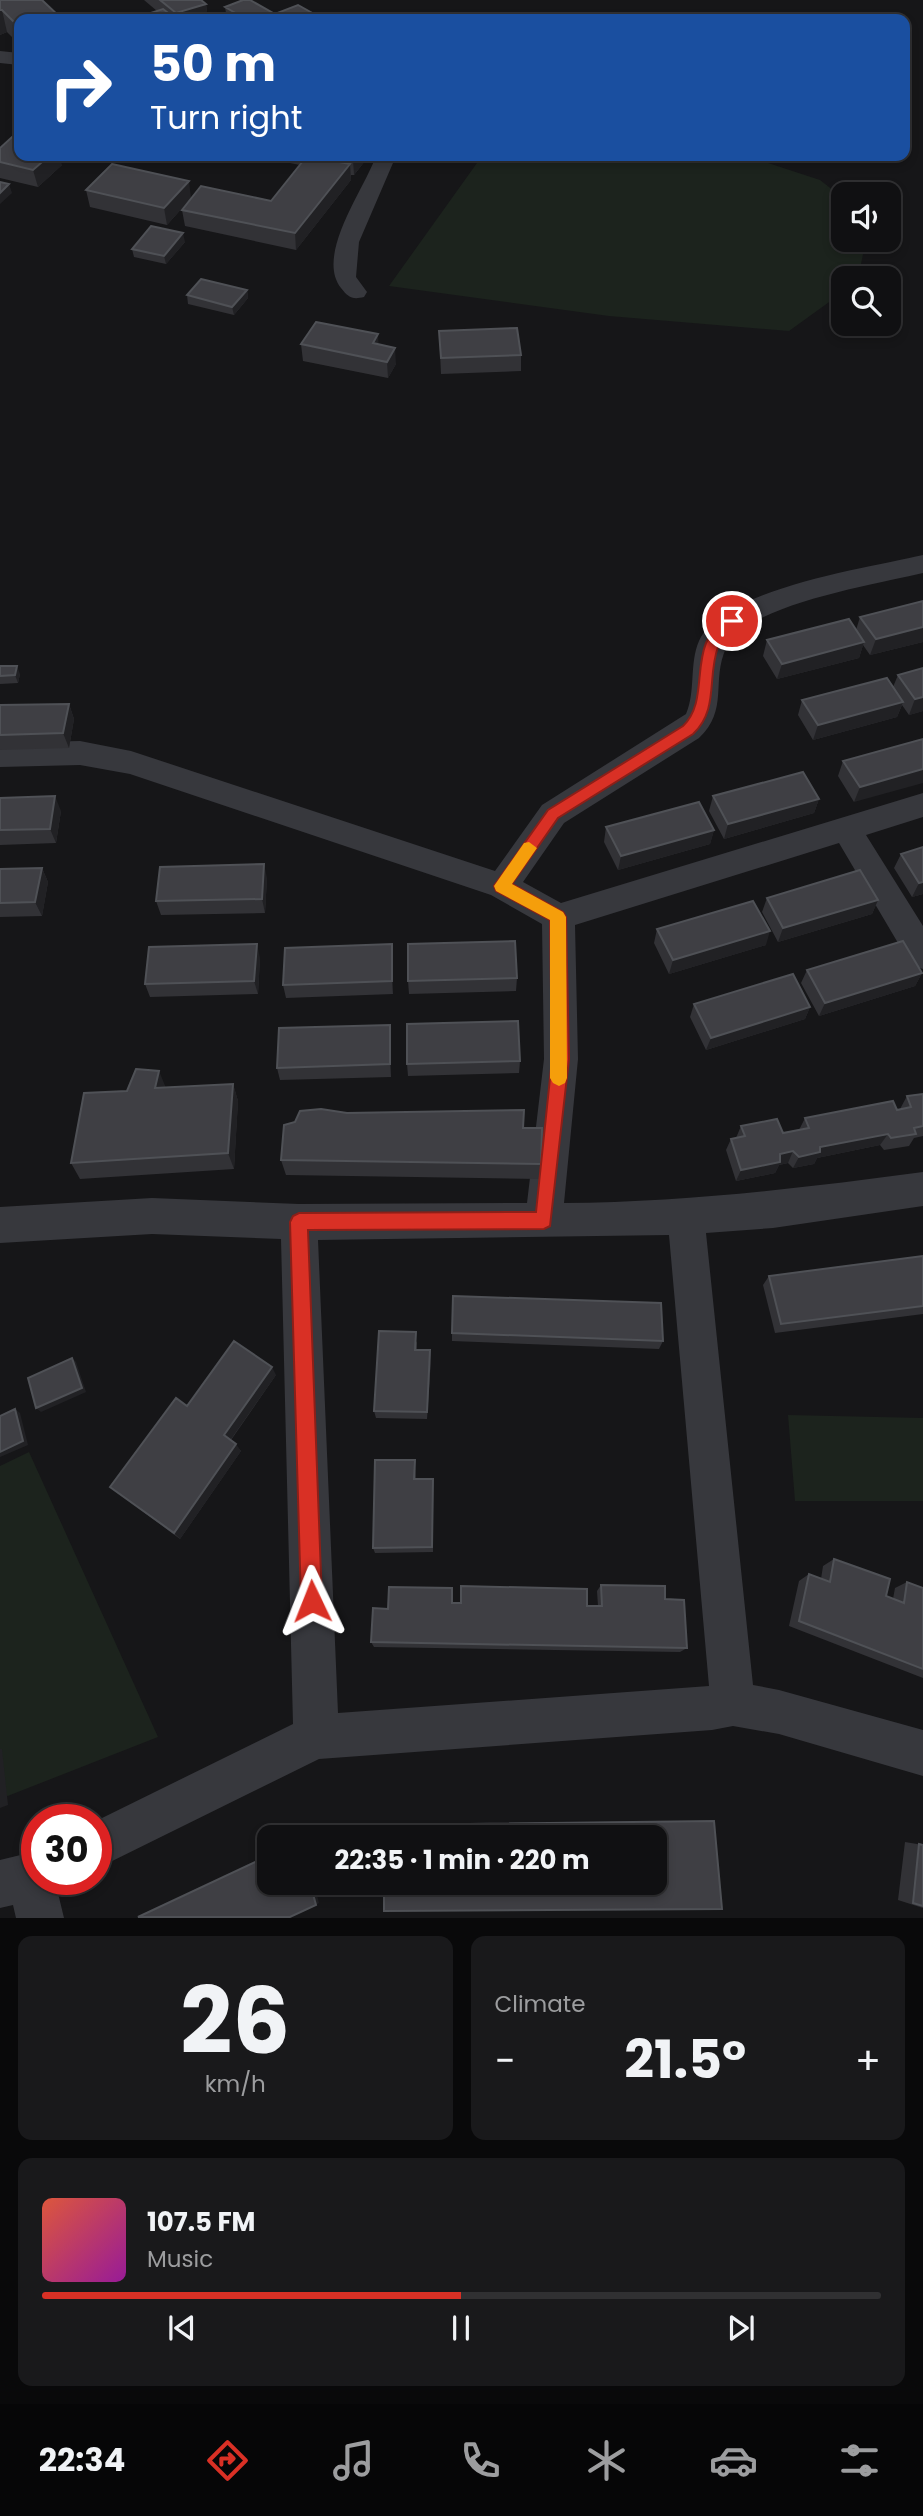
<!DOCTYPE html>
<html lang="en">
<head>
<meta charset="utf-8">
<style>
  body { margin:0; font-family:Poppins,sans-serif; background:#19191b; color:#f1f3f6; height:100vh; display:flex; flex-direction:column; font-size:26px; white-space:nowrap }
  * { box-sizing:border-box; margin:0 }
  p { font-size:23px; color:#9c9d9f }
  .icon { flex:none; width:38px; height:38px; fill:none; stroke:currentColor; stroke-width:2; stroke-linecap:round; stroke-linejoin:round }
  .map { position:relative; height:1918px; overflow:hidden }
  .panel { display:flex; flex-direction:column; gap:18px; padding:18px; background:#09090a; flex:1 }
  .panel>* { flex:none }
  .hud { position:absolute; left:14px; top:14px; width:896px; height:147px; border-radius:14px; box-shadow:0 4px 10px #0003,0 0 0 2px #303032; background:#1a4fa0; color:#fff; overflow:hidden }
  .controls { position:absolute; left:831px; top:182px; display:grid; gap:14px }
  .controls a { display:grid; place-items:center; width:70px; height:70px; border-radius:14px; background:#101012; box-shadow:0 4px 10px #0003,0 0 0 2px #303032; font-size:35px }
  .speed { position:absolute; left:21px; top:1804px; display:flex; gap:14px; font-size:35px; font-weight:700; text-align:center }
  .speed>* { display:grid; place-content:center; width:91px; height:91px; border-radius:50%; background:#101012; box-shadow:0 4px 10px #0003,0 0 0 2px #303032; line-height:1 }
  .speed .limit { border:10px solid #d22; background:#fff; color:#111 }
  .pin { position:absolute; display:grid; place-items:center; width:60px; height:60px; color:#fff; margin:-30px; border:4px solid #fff; border-radius:50%; box-shadow:0 2px 7px #0007 }
  .me { position:absolute; width:77px; margin:-38px; rotate:358deg; stroke-linejoin:round; filter:drop-shadow(0 0 5px #0008) }
  .turn { display:flex; align-items:center; gap:24px; height:147px; padding:0 21px; font-size:32px }
  .turn .icon { width:91px; height:91px; stroke-width:2.5 }
  .turn b { display:block; font-size:49px; line-height:60px }
  .big { font-size:52px; font-weight:700; line-height:1.1 }
  .panel .tile { flex:1; display:flex; flex-direction:column; justify-content:center; gap:10px; min-width:0; padding:0 24px; border-radius:14px; background:#19191b }
  .panel .dial { align-items:center; gap:0 }
  .dial b { font-size:91px; line-height:1 }
  .song { display:flex; align-items:center; gap:21px }
  .cover { width:84px; height:84px; border-radius:10px; background:linear-gradient(135deg,hsl(10 70% 55%),hsl(300 70% 35%)) }
  .played { height:7px; border-radius:4px; background:linear-gradient(90deg,#d93025 50%,#303032 50%) }
  .keys { display:flex; justify-content:space-around; direction:ltr }
  .heat { display:flex; justify-content:space-between; align-items:center; font-size:38px; direction:ltr }
  .panel .tiles { flex:1; display:grid; gap:18px; grid-template-columns:1fr 1fr }
  .tile:last-child { grid-column:span 2 }
  .trip { position:absolute; left:257px; top:1825px; width:410px; height:70px; border-radius:14px; background:#101012; box-shadow:0 4px 10px #0003,0 0 0 2px #303032; font-weight:700; line-height:70px; text-align:center }
  .menu { display:flex; height:112px; justify-content:space-around; align-items:center; background:#060607; color:#9c9d9f }
  .menu .icon { width:49px; height:49px }
  .menu .selected { color:#d93025 }
  .menu b { font-size:32px; color:#f1f3f6 }
  .map>svg:first-child { display:block }
  .green { fill:#1c231d }
  .lines { fill:none; stroke-linecap:round; stroke-linejoin:round }
  .street { fill:#37383d; fill-rule:evenodd }
  .wall { fill:#323236 }
  .shaded-wall { fill:#212124 }
  .building { fill:#3f3f44; stroke:#4f5156; stroke-width:2 }
  .route { fill:#d93025; stroke:#8d1f18; stroke-width:2 }
  .slow { fill:#f59e0b }
</style>
</head>
<body>
<div class="map">
<svg width="923" height="1918" viewBox="0 0 923 1918">
  <rect width="100%" height="100%" fill="#161618"/>
  <!-- green -->
  <path class="green" d="M482,156H747L820,180L843,198L844,240H866L858,278H844L843,292L789,331L609,316L389,286Z
    M788,1415L923,1418V1501H795Z
    M29,1452L158,1737L0,1799V1466Z"/>
  <g class="lines">
    <!-- street -->
    <path class="street" d="M0,51L19,53V65L0,63Z
      M376,156H396L359,242L356,277L367,292L364,297C352,300 348,297 341,288C315,255 364,190 376,156Z
      M923,555V573C878,584 744,605 726,648C711,681 729,710 699,738L564,823L523,882L561,903L923,793V817L866,835L923,926V969L911,965L839,843L575,925L578,1059L564,1203C686,1202 803,1188 923,1172V1206L773,1228L706,1233L753,1685L779,1690L923,1730V1776L779,1734L733,1726L712,1730L319,1759L96,1869V1821L293,1724L281,1239L152,1234L0,1243V1207L152,1198L299,1204L527,1203L544,1059L542,924L491,895L130,774L80,765L0,767V743L80,741L131,751L495,871L542,805L686,714C696,691 689,664 699,641C724,588 868,568 923,555ZM669,1235L709,1686L338,1713L318,1240Z
      M37,1851V1880H59L56,1885L64,1918H16L13,1905L0,1908V1860Z"/>
  </g>
  <!-- wall -->
  <path class="wall" d="M0,0L19,19V44L7,32L0,35Z
    M144,0H201L206,4L208,19H132L157,11Z
    M225,7L275,14L323,19H227Z
    M0,148L62,165L38,187L0,178Z
    M138,156H163L159,161Z
    M255,156H369L354,175H351V180L296,250L185,226L182,210L271,201L300,165Z
    M86,190L191,198L167,225L90,207Z
    M185,242L166,264L134,257L132,249Z
    M247,290L248,298L234,315L188,304L187,295Z
    M439,331L521,355V371L441,374Z
    M378,334V344L396,364L388,378L303,361L301,344Z
    M923,601V642L870,655L863,645L859,658L777,679L763,656L767,640L856,630L860,617Z
    M0,666L20,674L18,683L0,684Z
    M898,675L923,711L909,715L902,705L897,717L813,740L798,715L802,700L893,687Z
    M69,704L74,719L69,748L0,750V705Z
    M923,739L854,802L838,776L843,761Z
    M713,796L819,799L814,813L724,839L709,811Z
    M0,798L61,811L56,843L0,845Z
    M606,827L714,830L710,844L618,870L604,842Z
    M923,847V894L912,897L894,868L901,854Z
    M42,868L48,882L42,916L0,917V869Z
    M267,878L265,913L161,915L156,901Z
    M767,898L878,900L872,914L778,942L762,912Z
    M657,929L766,945L669,974L654,943Z
    M392,944L393,994L286,998L283,985Z
    M260,958L258,994L150,997L145,984Z
    M807,970L922,973L915,986L819,1016L801,983Z
    M517,978L516,991L409,994L408,981Z
    M694,1004L810,1007L805,1019L706,1050L690,1017Z
    M390,1025L391,1037V1077L280,1080L277,1068Z
    M520,1061L519,1073L408,1076L407,1064Z
    M233,1084L238,1101L234,1169L80,1179L71,1163L127,1091L166,1087Z
    M923,1094V1136L914,1138L909,1146L884,1150L880,1145L817,1158L814,1164L793,1168L788,1163L779,1165L775,1173L736,1181L726,1150L731,1139L736,1138L741,1126L783,1133L799,1130L805,1118L900,1109L907,1096Z
    M347,1113L523,1128L541,1164L539,1179L286,1175L281,1160Z
    M923,1256V1314L775,1333L763,1285L769,1276Z
    M452,1333L663,1341L659,1349L452,1341Z
    M417,1341V1350H430L431,1359L427,1419L376,1418L374,1411Z
    M276,1375L231,1440L241,1451L180,1539L110,1487L187,1406Z
    M415,1460L416,1479L433,1486V1552L375,1553L373,1548Z
    M834,1559L886,1596L893,1599L895,1588L907,1582L923,1588V1678L789,1626L799,1581L809,1574L821,1579L823,1566Z
    M601,1585L665,1599L687,1648L680,1652L374,1647L371,1642L388,1609L452,1603L598,1606L597,1591Z
    M706,1821H714L386,1825L388,1824Z
    M905,1842L923,1845V1908L898,1900Z"/>
  <!-- shaded-wall -->
  <path class="shaded-wall" d="M206,4L208,19H177L176,13Z
    M0,10H2L7,32L0,35Z
    M49,156H59L62,165L38,187L33,170Z
    M356,156H369L354,175L353,159Z
    M350,164L351,180L296,250L295,233Z
    M189,181L191,198L167,225L164,208Z
    M9,184L12,193L0,204V193Z
    M183,233L185,242L166,264L164,256Z
    M247,290L248,298L234,315L232,307Z
    M378,334L379,351L374,360L373,343Z
    M395,348L396,364L388,378L387,362Z
    M923,627V642L870,655L876,639Z
    M864,642L859,658L777,679L782,664Z
    M17,666L20,674L18,683L15,675Z
    M923,697V711L909,715L915,699Z
    M903,702L897,717L813,740L818,725Z
    M69,704L74,719L69,748L63,733Z
    M923,769V783L854,802L860,787Z
    M55,796L61,811L56,843L50,829Z
    M819,799L814,813L724,839L728,824Z
    M714,830L710,844L618,870L621,856Z
    M264,864L267,878L265,913L262,899Z
    M42,868L48,882L42,916L35,902Z
    M923,882V894L912,897L919,883Z
    M878,900L872,914L778,942L783,928Z
    M770,931L766,945L669,974L673,960Z
    M257,944L260,958L258,994L254,981Z
    M392,944L393,958V994L392,981Z
    M922,973L915,986L819,1016L825,1003Z
    M810,1007L805,1019L706,1050L711,1038Z
    M390,1025L391,1037V1077L390,1064Z
    M159,1071L166,1088H155Z
    M233,1084L238,1101L234,1169L228,1153Z
    M888,1134L880,1145L817,1158L814,1164L793,1168L799,1157L820,1147Z
    M793,1151L788,1163L779,1165L775,1173L736,1181L741,1170L780,1154Z
    M430,1350L431,1359L427,1419V1412Z
    M72,1358L76,1362L86,1392L41,1412L36,1408Z
    M272,1367L276,1375L229,1442L224,1435Z
    M15,1409L20,1413L28,1445L0,1457V1452Z
    M236,1444L241,1451L180,1539L174,1533Z
    M0,1749H2L8,1805L0,1808Z
    M310,1883H314L319,1903L316,1905Z"/>
  <!-- building -->
  <path class="building" d="M0,0H42L62,19H19V27L2,10H0Z
    M160,0H201L206,4L176,13Z
    M243,0H250L275,14L298,5L323,19H246L225,7Z
    M163,9L176,19H132Z
    M12,137L19,139V156H49L33,170L0,162V148Z
    M307,156L350,164L295,233L182,210L201,186L271,201Z
    M338,156H356L353,159Z
    M112,164L189,181L164,208L86,190Z
    M0,182L9,184L0,193Z
    M151,226L183,233L164,256L132,249Z
    M201,279L247,290L232,307L187,295Z
    M316,322L378,334L373,343L395,348L387,362L301,344Z
    M517,328L521,355L441,358L439,331Z
    M923,601V627L876,639L860,617Z
    M849,619L864,642L782,664L767,640Z
    M0,666H17L15,675L0,676Z
    M923,668V697L915,699L898,675Z
    M887,678L903,702L818,725L802,700Z
    M69,704L63,733L0,735V705Z
    M923,739V769L860,787L843,761Z
    M803,772L819,799L728,824L713,796Z
    M55,796L50,829L0,830V798Z
    M699,802L714,830L621,856L606,827Z
    M923,847V882L919,883L901,854Z
    M264,864L262,899L156,901L160,867Z
    M42,868L35,902L0,903V869Z
    M860,870L878,900L783,928L767,898Z
    M753,901L770,931L673,960L657,929Z
    M515,941L517,978L408,981V944Z
    M903,941L922,973L825,1003L807,970Z
    M257,944L254,981L145,984L149,947Z
    M392,944V981L283,985L285,948Z
    M793,974L810,1007L711,1038L694,1004Z
    M518,1021L520,1061L407,1064V1024Z
    M390,1025V1064L277,1068L279,1028Z
    M136,1069L159,1071L155,1088L233,1084L228,1153L71,1163L84,1093L127,1091Z
    M923,1094V1126L914,1128L916,1134L891,1138L888,1134L820,1147V1152L799,1157L793,1151L780,1154V1162L741,1170L731,1139L745,1136L741,1126L777,1119L783,1133L809,1128L805,1118L893,1101L897,1110L911,1107L907,1096Z
    M321,1109L347,1113L524,1110L523,1128H542L541,1164L281,1160L284,1125L295,1122L300,1111Z
    M923,1256V1306L781,1324L769,1276Z
    M453,1296L661,1303L663,1341L452,1333Z
    M379,1331L416,1332L415,1350H430L427,1412L374,1411Z
    M234,1341L272,1367L224,1435L236,1444L174,1533L110,1487L176,1398L187,1406Z
    M72,1358L82,1388L36,1408L28,1378Z
    M15,1409L23,1441L0,1452V1416Z
    M375,1460H415L414,1479H433L432,1547L373,1548Z
    M834,1559L890,1579L886,1596L904,1603L907,1582L923,1588V1669L799,1621L809,1574L830,1582Z
    M601,1585L665,1586V1599L684,1600L687,1648L371,1642L373,1608L388,1609L389,1587L452,1588V1603H461V1586L587,1589V1606H602Z
    M714,1821L722,1909L384,1911V1883H654V1838H386V1825Z
    M919,1844L923,1845V1906L913,1903Z
    M270,1855V1883H310L316,1905L290,1917H138Z"/>
  <!-- route -->
  <path class="route" d="M732,616L738,621C732,629 722,637 718,647C707,677 719,710 693,734L558,818L512,884L563,912L566,917L569,1059L550,1226L544,1229L308,1230L322,1601L319,1609L312,1612L304,1609L301,1601L290,1222L293,1216L299,1213L536,1212L552,1059L550,920L496,891L494,886L548,810L683,726C705,705 695,670 706,643C710,633 720,625 727,617Z"/>
  <!-- slow -->
  <path class="slow" d="M529,842L537,848L512,884L563,912L566,917L567,1078L565,1083L559,1086L553,1083L550,1078V920L496,891L494,886L524,843Z"/>
</svg>
<div class="controls">
<a><svg class="icon" aria-label="sound" viewBox="0 0 24 24"><path d="M4 9h4l5-4v14l-5-4H4zM17 9q2 3 0 6"/></svg></a>
<a><svg class="icon" aria-label="search" viewBox="0 0 24 24"><circle cx="10" cy="10" r="6"/><path d="M15 15l6 6"/></svg></a>
</div>
<div class="speed"><div class="limit">30</div></div>
<div class="pin" style="left:732px;top:621px;background:#d93025"><svg class="icon" aria-label="arrive" viewBox="0 0 24 24"><path d="M6 21V4h12l-3 4 3 4H6"/></svg></div>
<svg class="me" style="left:312px;top:1601px" viewBox="-20 -20 40 40"><path d="M0-17L14 15 0 8-14 15z" fill="#d93025" stroke="#fff" stroke-width="4"/></svg>
<div class="trip">22:35 · 1 min · 220 m</div>
<div class="hud">
<div class="turn"><svg class="icon" aria-label="right" viewBox="0 0 24 24"><path d="M7 20v-9h11M14 6l5 5-5 5"/></svg><div><b>50 m</b>Turn right</div></div>
</div>
</div>
<section class="panel">
<div class="tiles">
<div class="tile dial"><b>26</b><p>km/h</p></div>
<div class="tile"><p>Climate</p>
<div class="heat"><a>−</a><b class="big">21.5°</b><a>+</a></div>
</div>
<div class="tile">
<div class="song"><i class="cover"></i><div><b>107.5 FM</b><p>Music</p></div></div>
<div class="played"></div>
<div class="keys"><svg class="icon" aria-label="previous" viewBox="0 0 24 24"><path d="M18 5L8 12l10 7zM5 5v14"/></svg><svg class="icon" aria-label="pause" viewBox="0 0 24 24"><path d="M8 5v14M16 5v14"/></svg><svg class="icon" aria-label="next" viewBox="0 0 24 24"><path d="M6 5l10 7-10 7zM19 5v14"/></svg></div>
</div>
</div>
</section>
<nav class="menu">
<b>22:34</b>
<svg class="icon selected" aria-label="directions" viewBox="0 0 24 24"><path d="M12 3l9 9-9 9-9-9zM9 14v-3h6M13 9l2 2-2 2"/></svg>
<svg class="icon" aria-label="music" viewBox="0 0 24 24"><path d="M9 18V5l10-2v13"/><circle cx="6" cy="18" r="3"/><circle cx="16" cy="16" r="3"/></svg>
<svg class="icon" aria-label="phone" viewBox="0 0 24 24"><path d="M5 4h4l2 5-3 2q2 4 5 5l2-3 5 2v4C11 20 4 13 5 4z"/></svg>
<svg class="icon" aria-label="climate" viewBox="0 0 24 24"><path d="M12 3v18M4 7l16 10M4 17L20 7"/></svg>
<svg class="icon" aria-label="car" viewBox="0 0 24 24"><path d="M5 17H2v-5l4-1 3-4h7l3 4 3 1v5h-3M9 17h6M6 11h13"/><circle cx="7" cy="17" r="2"/><circle cx="17" cy="17" r="2"/></svg>
<svg class="icon" aria-label="filters" viewBox="0 0 24 24"><path d="M4 7h16M4 17h16"/><circle cx="9" cy="7" r="2"/><circle cx="15" cy="17" r="2"/></svg>
</nav>
</body>
</html>
